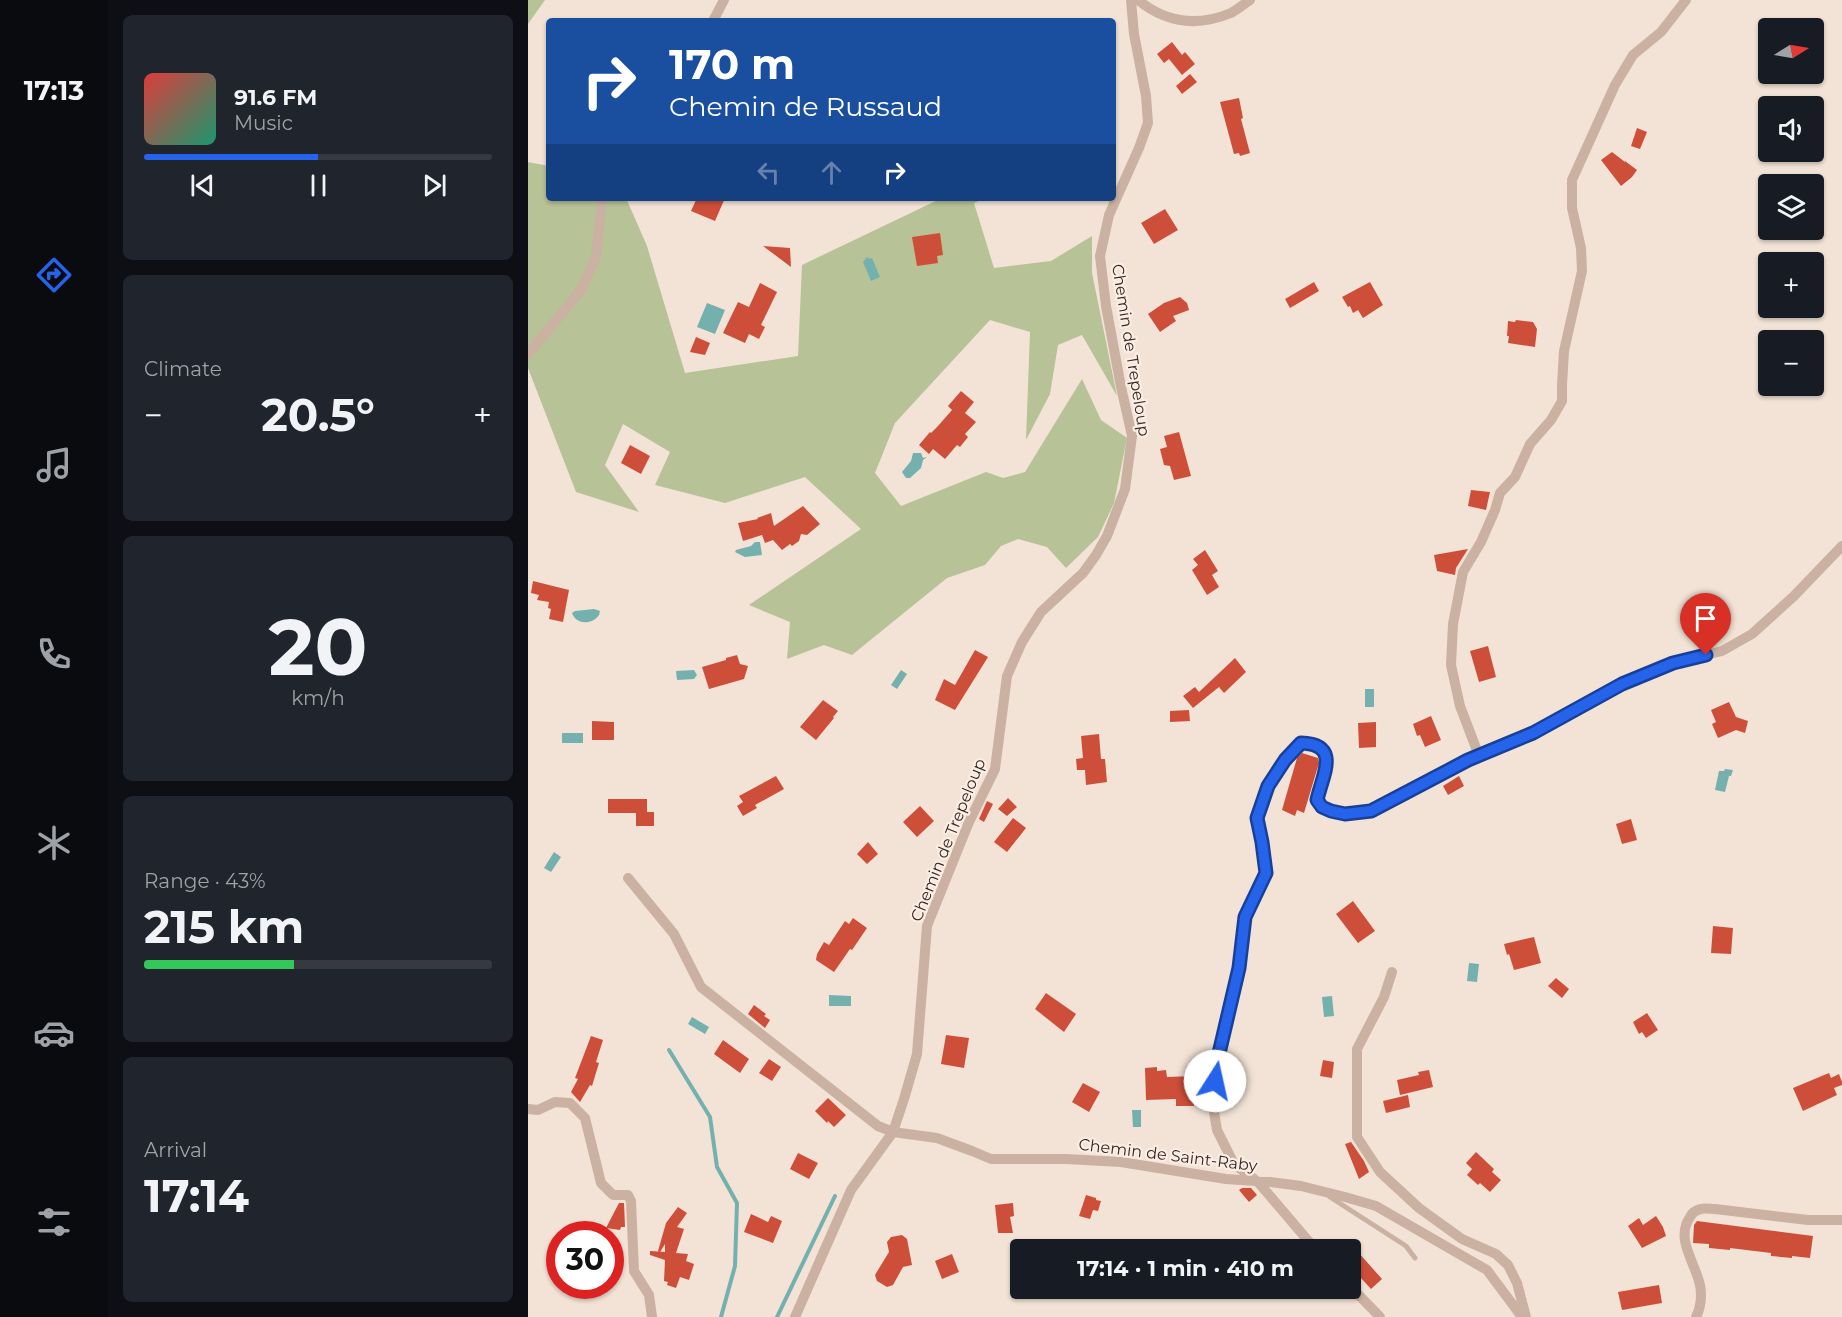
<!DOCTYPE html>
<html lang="en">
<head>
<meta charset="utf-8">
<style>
  body { margin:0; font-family:Montserrat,sans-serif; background:#20242c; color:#f1f3f6; height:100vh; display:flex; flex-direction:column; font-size:22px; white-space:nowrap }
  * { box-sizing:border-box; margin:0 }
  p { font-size:20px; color:#9ea1a6 }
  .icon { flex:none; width:33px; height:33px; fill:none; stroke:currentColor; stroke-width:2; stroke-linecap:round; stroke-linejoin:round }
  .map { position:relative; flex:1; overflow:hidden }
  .details { display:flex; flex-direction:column; gap:15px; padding:15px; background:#0d0f14; width:420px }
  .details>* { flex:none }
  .guide { position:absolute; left:18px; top:18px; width:570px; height:183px; border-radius:6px; box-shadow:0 2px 4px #0004; background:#1a4fa0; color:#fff; overflow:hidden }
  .needle { width:39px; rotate:79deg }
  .fabs { position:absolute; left:1230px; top:18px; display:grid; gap:12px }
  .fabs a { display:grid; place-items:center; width:66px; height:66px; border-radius:6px; background:#171b24; box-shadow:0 2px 4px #0004; font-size:30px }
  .speed { position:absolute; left:18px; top:1221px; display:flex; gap:12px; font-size:30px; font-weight:700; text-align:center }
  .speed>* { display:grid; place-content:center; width:78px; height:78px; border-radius:50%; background:#171b24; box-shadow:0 2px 4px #0004; line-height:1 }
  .speed .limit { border:9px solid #d22; background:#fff; color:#111 }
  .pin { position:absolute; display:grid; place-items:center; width:51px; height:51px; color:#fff; margin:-62px -26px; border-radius:50% 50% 50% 0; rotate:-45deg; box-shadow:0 0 6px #0007 }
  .pin .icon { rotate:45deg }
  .me { position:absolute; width:66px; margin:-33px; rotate:10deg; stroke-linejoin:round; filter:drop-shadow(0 0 4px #0008) }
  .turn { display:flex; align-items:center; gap:21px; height:126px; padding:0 24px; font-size:27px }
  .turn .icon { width:78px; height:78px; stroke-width:2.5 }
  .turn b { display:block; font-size:42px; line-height:51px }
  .lanes { display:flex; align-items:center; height:57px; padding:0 24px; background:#0003; justify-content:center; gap:30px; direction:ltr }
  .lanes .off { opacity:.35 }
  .big { font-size:45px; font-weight:700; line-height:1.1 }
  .details .card { flex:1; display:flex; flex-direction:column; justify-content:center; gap:9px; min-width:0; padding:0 21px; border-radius:9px; background:#20242c }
  .details .dial { align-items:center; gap:0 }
  .dial b { font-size:78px; line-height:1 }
  .song { display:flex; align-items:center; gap:18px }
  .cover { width:72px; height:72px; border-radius:9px; background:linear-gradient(135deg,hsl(0 70% 55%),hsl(160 70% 35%)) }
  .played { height:6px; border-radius:3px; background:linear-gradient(90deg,#2563eb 50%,#363941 50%) }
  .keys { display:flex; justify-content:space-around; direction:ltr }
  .heat { display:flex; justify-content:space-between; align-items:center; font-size:33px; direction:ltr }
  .charge { height:9px; border-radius:4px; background:linear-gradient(90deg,#34c759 43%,#363941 0) }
  .trip { position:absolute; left:482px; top:1239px; width:351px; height:60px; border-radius:6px; background:#171b24; box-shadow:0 2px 4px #0004; font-weight:700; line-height:60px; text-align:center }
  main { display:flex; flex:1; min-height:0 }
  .tab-bar { display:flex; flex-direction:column; width:108px; justify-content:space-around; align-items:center; background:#090b0e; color:#9ea1a6 }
  .tab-bar .icon { width:42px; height:42px }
  .tab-bar .current { color:#2563eb }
  .tab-bar b { font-size:27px; color:#f1f3f6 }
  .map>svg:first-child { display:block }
  .green { fill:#b7c296 }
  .water { fill:#74b1ae }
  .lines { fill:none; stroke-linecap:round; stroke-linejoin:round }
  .stream { stroke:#74b1ae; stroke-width:4 }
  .building { fill:#ce4f39 }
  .lane { stroke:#cbb1a2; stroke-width:5 }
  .street { stroke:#cbb1a2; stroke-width:10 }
  .route-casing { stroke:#184099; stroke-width:15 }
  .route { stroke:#2563eb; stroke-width:10 }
  .labels { text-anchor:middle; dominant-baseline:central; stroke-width:4.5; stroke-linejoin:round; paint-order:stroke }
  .street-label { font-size:16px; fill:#352825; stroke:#faede3 }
</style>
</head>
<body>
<main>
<nav class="tab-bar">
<b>17:13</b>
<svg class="icon current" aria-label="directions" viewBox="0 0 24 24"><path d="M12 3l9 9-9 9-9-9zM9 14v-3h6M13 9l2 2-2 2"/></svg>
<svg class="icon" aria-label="music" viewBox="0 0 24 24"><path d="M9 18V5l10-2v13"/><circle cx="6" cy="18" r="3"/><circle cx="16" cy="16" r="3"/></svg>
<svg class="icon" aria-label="phone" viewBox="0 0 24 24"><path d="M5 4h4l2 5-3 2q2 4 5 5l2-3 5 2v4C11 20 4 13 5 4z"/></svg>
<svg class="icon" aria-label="climate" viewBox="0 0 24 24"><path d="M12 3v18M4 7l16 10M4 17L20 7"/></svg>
<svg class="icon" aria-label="car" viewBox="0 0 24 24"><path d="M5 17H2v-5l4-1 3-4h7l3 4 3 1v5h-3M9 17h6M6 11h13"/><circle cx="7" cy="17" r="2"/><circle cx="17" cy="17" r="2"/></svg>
<svg class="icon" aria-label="filters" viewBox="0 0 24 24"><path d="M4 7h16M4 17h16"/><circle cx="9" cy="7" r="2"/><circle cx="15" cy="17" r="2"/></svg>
</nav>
<section class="details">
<div class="card">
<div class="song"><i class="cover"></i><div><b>91.6 FM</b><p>Music</p></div></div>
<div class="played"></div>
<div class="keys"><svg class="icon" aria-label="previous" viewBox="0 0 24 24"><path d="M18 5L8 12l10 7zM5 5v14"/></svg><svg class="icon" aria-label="pause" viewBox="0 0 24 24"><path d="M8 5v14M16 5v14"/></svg><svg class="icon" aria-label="next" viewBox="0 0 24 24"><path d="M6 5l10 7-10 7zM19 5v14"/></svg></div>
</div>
<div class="card"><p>Climate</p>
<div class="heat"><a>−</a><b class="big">20.5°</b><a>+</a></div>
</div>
<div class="card dial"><b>20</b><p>km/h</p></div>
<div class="card"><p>Range · 43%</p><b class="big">215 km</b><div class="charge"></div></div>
<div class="card"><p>Arrival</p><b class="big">17:14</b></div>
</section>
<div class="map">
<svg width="1314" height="1317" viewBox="0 0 1314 1317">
  <rect width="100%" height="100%" fill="#f2e3d6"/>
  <!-- green -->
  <path class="green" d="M0,0H17L0,24Z
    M0,162L21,166V198H98L119,246L157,373L270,356L274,265L414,198H459L446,203L466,268L523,261L564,236V273L589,396L554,335L530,345L522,394L498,440L502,332L462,320L367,423L347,473L373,506L458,472L475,478L497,472L554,379L573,420L599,438L586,503L570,537L538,568L519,547L490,539L473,546L457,565L419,578L324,655L296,645L259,659L262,622L221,605L333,529L277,477L197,503L127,485L142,452L95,424L77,465L111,512L48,492L0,368Z"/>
  <!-- water -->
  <path class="water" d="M339,257L342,259L344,258L352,277L343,281L335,262Z
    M179,303L197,310L187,334L169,327Z
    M385,453H393L395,458L399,457L395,460L393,468L382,478H378L374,472L383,461Z
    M227,542H232L234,555L217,557L207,552L208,550L223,546Z
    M66,609L72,611L71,615C64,625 48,625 44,613L47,611Z
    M166,670L169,675L166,679L149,680L148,671Z
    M373,670L379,674L369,689L363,685Z
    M837,689H846V707H837Z
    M34,733H55V743H34Z
    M1197,769L1205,770L1203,776H1201L1197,792L1187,790L1191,771H1196Z
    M26,852L33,857L23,872L16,868Z
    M941,963L951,964L949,982L939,981Z
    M301,995L323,996V1006H301Z
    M804,996L806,1016L796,1017L794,997Z
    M164,1017L181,1027L177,1034L160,1024Z
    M604,1110H613V1127H605Z"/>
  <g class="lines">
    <!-- stream -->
    <path class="stream" d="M141,1050L182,1117L189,1167L209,1203L207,1266L193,1317
      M249,1317L307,1196"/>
  </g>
  <!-- building -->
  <path class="building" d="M644,42L654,55L657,52L667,64L654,75L641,59L636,63L629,54Z
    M662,74L669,82L654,94L648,86Z
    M711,98L715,118L713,119L722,153L712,156L711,153L706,154L692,102Z
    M1109,128L1119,132L1112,149L1103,146Z
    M1084,152L1097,162V161L1109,170L1104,177L1093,186L1073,160Z
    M169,198H197L187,221L163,211Z
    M637,209L650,230L626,244L613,223Z
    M412,233L415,255L409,256L410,263L389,266L384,237Z
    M235,246L262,248L263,267Z
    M786,282L791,291L762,308L757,299Z
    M842,282L855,305L835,318L830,310L825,313L822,306L820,307L814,297Z
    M232,283L249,292L233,325L237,327L231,339L221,334L217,343L195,333L210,302L221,307Z
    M652,297L659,303L661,310L645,316L648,321L632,332L620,314L636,303Z
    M988,320L1005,322L1009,329L1007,347L980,343L981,336H979L980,321L987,322Z
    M168,337L182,343L177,355L162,352Z
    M433,391L446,402L437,413L448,422L437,434L440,437L432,447L429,445L417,459L405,449L401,454L391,445L402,432L403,433L410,426L424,410L420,406Z
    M651,432L663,476L646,480L642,466L636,465L632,449L639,447L636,436Z
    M102,445L122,456L113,474L93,463Z
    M943,490L962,492L958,510L940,506Z
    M275,506L292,524L279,535L273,534L271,541L264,546L262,544L254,550L245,540L237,543L234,535L215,541L210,523L230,519L229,518L243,513L246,526Z
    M940,549L928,568L927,575L909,571L906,555Z
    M677,550L690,571L684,575L691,587L679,595L664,570L670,565L665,559Z
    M5,581L41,590L35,622L21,619L23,609L20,608L21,602L9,600L11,595L3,593Z
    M960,646L968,677L951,682L942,651Z
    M447,650L460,657L427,710L407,700L416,679L427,685Z
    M209,655L212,664L220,666L216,679L181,689L174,667L198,660V658Z
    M707,658L718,672L696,693L691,687L665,708L655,696L667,687L671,692Z
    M295,700L310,711L305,717L306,718L288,740L272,727Z
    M1201,702L1208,717L1220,721L1217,733L1208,730L1190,738L1184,724L1188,722L1183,710Z
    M661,710L662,721L642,722V711Z
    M903,716L913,740L897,747L892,735L889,736L885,724Z
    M64,721L86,722V740H64Z
    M848,722V747L831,748L830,723Z
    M571,734L573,759H577L579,782L558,785L557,770H549L548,759L555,758L553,736Z
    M774,753L790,758L791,763L776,813L769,810L767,816L754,810L769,758Z
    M248,776L256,789L227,805L229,808L215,816L209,806L215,802L211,796Z
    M931,776L936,786L920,795L915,786Z
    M480,798L489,807L479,816L470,809Z
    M80,799H119V812H126V826H108V813H80Z
    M459,801L465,804L456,822L451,819Z
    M392,806L406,821L389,837L375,822Z
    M485,818L498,828L479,852L466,842Z
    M1103,819L1109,840L1094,844L1088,824Z
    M340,842L350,854L339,864L329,854Z
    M825,901L847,931L830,943L808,914Z
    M325,918L339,928L324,950L322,949L306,972L288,960L289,954L296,942L301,945L317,921L321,924Z
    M1185,926L1205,928L1203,954L1183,953Z
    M1006,937L1013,963L986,970L981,954L979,955L976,944Z
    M1028,978L1041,989L1034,998L1020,986Z
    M518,993L548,1014L536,1032L507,1009Z
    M226,1005L238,1014L236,1016L242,1020L237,1028L220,1014Z
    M1119,1013L1130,1030L1118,1038L1114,1032L1111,1034L1105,1022Z
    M418,1035L441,1038L436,1068L413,1064Z
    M63,1036L75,1040L68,1062L71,1063L64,1086L62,1085L52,1102L43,1092L50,1079L47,1078Z
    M195,1040L221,1059L212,1073L186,1054Z
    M241,1059L253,1067L244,1081L231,1073Z
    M795,1060L806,1062L804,1078L792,1076Z
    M629,1067V1071L638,1070L639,1077L665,1076L666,1106H648V1099L618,1100L617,1068Z
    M901,1070L905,1087L872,1095L869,1080L891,1075L890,1072Z
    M1301,1073L1303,1078L1311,1074L1314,1082V1085L1306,1088L1309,1095L1275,1111L1265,1088Z
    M555,1083L572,1092L561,1112L544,1102Z
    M880,1095L882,1107L858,1113L855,1101Z
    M300,1098L318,1115L306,1127L300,1121L299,1123L287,1111Z
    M823,1142L836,1161L841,1172L831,1179L817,1144Z
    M948,1152L966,1169L964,1172L973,1180L962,1192L952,1183L950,1185L939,1175L944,1169L938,1163Z
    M270,1153L290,1163L281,1179L262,1169Z
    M714,1188H723L729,1195L721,1202L711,1190Z
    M558,1195L568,1198V1200L573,1201L570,1211L565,1210L562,1219L551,1216Z
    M91,1203H96L97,1227H93L92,1230L78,1228Z
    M485,1203L486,1216L482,1217L485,1233H470L467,1205Z
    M150,1207L159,1213L149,1227L156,1229L148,1253L160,1254L158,1261L166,1264L161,1280L152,1277L148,1288L139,1285L146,1263L140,1282L136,1281L137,1260L122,1255V1251L137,1252V1244L132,1252L130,1251L138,1223Z
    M223,1214L240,1222L243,1216L254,1221L245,1243L216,1232Z
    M1128,1216L1135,1227L1138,1236L1114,1248L1100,1226L1111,1218L1115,1225Z
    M1169,1221L1285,1236L1282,1258L1264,1256V1258L1243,1256V1253L1202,1248V1250L1181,1248V1244L1165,1243L1166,1225Z
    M374,1235L379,1239L384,1265L375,1267L365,1285L359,1287L349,1281L347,1275L361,1252L359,1242L363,1237Z
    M822,1243L854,1279L843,1289L822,1266Z
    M424,1254L431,1272L414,1279L407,1261Z
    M1131,1285L1134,1303L1094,1310L1090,1292Z"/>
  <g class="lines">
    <!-- lane -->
    <path class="lane" d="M802,1197L878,1246L887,1258"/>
    <!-- street -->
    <path class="street" d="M610,0C638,23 669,27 703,13C709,10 716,4 722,0
      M185,21L196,0
      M0,354L53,290L68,257L74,198
      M951,756L1005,733L1094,684L1145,663L1194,651L1224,634L1266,596L1314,546
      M100,878L146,934L173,987L350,1126L365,1132L409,1138L444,1151L463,1159H538L593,1162L698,1179L742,1182L773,1186L817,1197L848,1206L959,1270L994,1317
      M864,972L856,997L829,1049V1137L852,1172L891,1208L934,1239L968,1254L980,1265L989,1283L998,1317
      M0,1109L10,1110L27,1102L42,1103L57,1118L73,1183L85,1195H100L103,1201L106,1271L121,1295L124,1317
      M788,1250L730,1182L706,1164L689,1130L684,1100L689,1062L711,968L717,917L738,873L734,842L729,818L740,786L757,760L773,743C814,744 794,776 789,800L794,808L803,811L817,814L843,811L951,756L932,706L923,665L925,624L935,572L953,542L967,510L972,493L987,477L1002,444L1023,420L1034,401V385L1036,351L1054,271L1053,248L1044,208V180L1087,85L1105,55L1133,32L1158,0
      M822,1286L852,1317
      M267,1317L323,1190L365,1132L376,1099L389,1054L399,926L441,822L467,769L479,676L494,642L513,612L555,573L568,555L579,536L597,489L604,436L593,387L578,306L572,256L581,215L611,148L620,123L618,96L606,34L603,0
      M1168,1317C1173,1308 1174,1295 1172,1285C1167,1262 1147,1239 1162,1217C1164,1213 1168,1210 1173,1209C1177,1208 1183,1209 1187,1209L1280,1220H1314"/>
  </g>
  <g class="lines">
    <defs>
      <path id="route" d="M687,1081L689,1062L711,968L717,917L738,873L734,842L729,818L740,786L757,760L773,743C814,744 794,776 789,800L794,807L803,811L817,814L843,811L940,760L1005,733L1094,684L1145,663L1178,655"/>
    </defs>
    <!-- route casing -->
    <use href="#route" class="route-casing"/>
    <!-- route -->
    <use href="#route" class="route"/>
  </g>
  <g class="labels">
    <!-- street labels -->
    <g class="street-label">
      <text transform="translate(603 350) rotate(81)">Chemin de Trepeloup</text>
      <text transform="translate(420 840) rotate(-68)">Chemin de Trepeloup</text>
      <text transform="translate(640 1155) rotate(7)">Chemin de Saint-Raby</text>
    </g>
  </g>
</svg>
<div class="fabs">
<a><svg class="needle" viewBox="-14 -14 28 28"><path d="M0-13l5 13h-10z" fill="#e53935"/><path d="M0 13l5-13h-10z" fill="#9ea1a6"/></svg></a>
<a><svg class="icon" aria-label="sound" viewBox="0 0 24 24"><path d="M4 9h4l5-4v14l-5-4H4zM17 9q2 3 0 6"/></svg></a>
<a><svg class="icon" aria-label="layers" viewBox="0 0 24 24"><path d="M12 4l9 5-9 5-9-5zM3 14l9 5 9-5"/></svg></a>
<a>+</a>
<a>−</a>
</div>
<div class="speed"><div class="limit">30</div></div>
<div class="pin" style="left:1178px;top:655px;background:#d93025"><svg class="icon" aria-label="arrive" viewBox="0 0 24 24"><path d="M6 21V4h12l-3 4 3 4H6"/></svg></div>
<svg class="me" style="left:687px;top:1081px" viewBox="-20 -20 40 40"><circle r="19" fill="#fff"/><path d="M0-13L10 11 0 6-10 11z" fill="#2563eb"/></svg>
<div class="trip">17:14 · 1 min · 410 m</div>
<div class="guide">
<div class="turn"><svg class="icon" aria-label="right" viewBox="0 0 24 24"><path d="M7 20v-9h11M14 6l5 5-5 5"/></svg><div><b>170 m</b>Chemin de Russaud</div></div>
<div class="lanes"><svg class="icon off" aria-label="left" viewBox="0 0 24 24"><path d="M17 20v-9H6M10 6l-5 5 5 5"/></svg><svg class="icon off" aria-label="ahead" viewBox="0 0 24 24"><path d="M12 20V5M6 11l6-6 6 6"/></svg><svg class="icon" aria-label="right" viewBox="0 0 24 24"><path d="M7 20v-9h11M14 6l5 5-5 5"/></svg></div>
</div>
</div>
</main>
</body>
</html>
